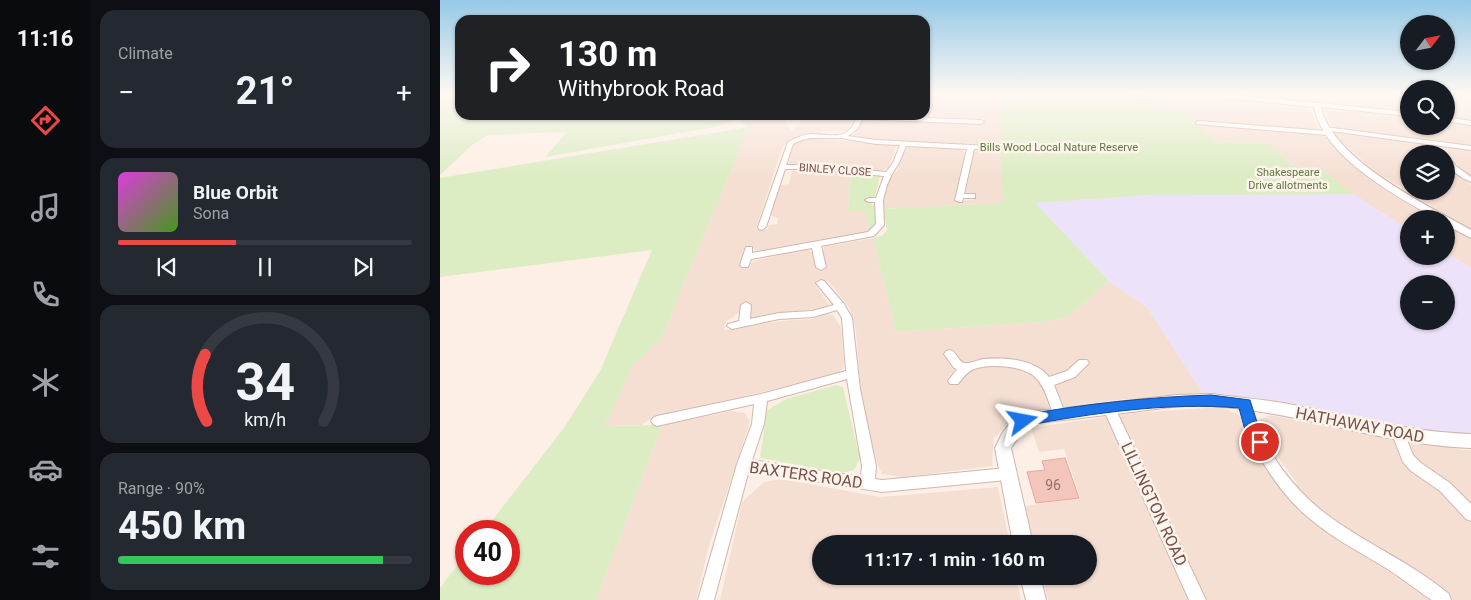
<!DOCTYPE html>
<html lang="en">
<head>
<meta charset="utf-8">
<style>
  body { margin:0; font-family:Roboto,sans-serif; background:#242831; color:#f1f3f6; height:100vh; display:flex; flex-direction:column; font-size:19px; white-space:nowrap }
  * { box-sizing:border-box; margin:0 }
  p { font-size:16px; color:#9ea1a6 }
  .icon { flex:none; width:28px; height:28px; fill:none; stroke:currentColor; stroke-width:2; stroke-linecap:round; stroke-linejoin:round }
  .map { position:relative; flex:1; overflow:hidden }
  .side { display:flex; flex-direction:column; gap:10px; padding:10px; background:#0d0f14; width:350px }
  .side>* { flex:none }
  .top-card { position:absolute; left:15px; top:15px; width:475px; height:105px; border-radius:15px; box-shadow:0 1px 4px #0004; background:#202124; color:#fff; overflow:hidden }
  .needle { width:32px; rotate:58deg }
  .tools { position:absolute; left:960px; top:15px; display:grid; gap:10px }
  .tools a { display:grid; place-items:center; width:55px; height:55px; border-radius:50%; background:#171b24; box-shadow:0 1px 4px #0004; font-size:25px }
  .speed { position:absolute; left:15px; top:520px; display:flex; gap:10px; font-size:25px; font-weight:700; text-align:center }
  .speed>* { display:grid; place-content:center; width:65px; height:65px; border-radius:50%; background:#171b24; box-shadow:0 1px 4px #0004; line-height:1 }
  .speed .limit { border:8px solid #d22; background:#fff; color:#111 }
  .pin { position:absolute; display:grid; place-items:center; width:42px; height:42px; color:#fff; margin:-21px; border:2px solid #fff; border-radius:50%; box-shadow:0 1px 5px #0007 }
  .me { position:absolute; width:55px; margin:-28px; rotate:77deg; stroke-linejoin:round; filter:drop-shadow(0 0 4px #0008) }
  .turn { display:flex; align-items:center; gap:18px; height:105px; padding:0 20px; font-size:22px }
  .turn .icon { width:65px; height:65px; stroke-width:2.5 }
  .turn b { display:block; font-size:35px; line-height:42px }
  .big { font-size:38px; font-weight:700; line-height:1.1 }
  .side .card { flex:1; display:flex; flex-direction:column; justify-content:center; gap:8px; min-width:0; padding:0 18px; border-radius:15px; background:#242831 }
  .side .dial { align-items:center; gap:0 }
  .dial svg { height:130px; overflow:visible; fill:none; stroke:#363941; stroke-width:7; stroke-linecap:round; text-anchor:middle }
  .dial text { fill:#f1f3f6; stroke:none }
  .song { display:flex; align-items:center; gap:15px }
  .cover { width:60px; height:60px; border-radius:8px; background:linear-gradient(135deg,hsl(300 70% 55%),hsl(100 70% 35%)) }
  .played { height:5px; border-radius:2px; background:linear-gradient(90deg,#ec4846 40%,#363941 40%) }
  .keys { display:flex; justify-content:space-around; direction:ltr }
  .heat { display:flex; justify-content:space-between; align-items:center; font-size:28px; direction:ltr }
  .charge { height:8px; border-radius:4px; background:linear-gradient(90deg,#34c759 90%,#363941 0) }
  .trip { position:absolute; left:372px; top:535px; width:285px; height:50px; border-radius:25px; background:#171b24; box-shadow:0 1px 4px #0004; font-weight:700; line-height:50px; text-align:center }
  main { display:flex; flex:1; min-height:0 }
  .tabs { display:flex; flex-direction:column; width:90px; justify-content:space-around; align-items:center; background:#090b0e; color:#9ea1a6 }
  .tabs .icon { width:35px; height:35px }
  .tabs .current { color:#ec4846 }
  .tabs b { font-size:22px; color:#f1f3f6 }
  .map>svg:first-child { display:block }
  .residential { fill:#f5dfd3 }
  .education { fill:#ece2fa; fill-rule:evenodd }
  .green { fill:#dcecc3 }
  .building { fill:#f4c6bb; stroke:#e7a89b }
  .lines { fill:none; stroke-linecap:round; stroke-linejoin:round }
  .minor-casing { stroke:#d1b6ad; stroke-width:2 }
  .tertiary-casing { stroke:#d1b6ad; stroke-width:2 }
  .minor { fill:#fff; fill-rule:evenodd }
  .tertiary { fill:#fff; fill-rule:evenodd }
  .route { fill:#1a73e8; stroke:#114b97 }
  .labels { text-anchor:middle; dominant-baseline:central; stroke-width:5; stroke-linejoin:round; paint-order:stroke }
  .far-park-label { font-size:11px; fill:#5b783d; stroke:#fff4ec }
  .far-street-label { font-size:11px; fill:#775049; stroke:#fff4ec }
  .near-number-label { font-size:14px; fill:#966e66 }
  .near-street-label { font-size:16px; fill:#775049; stroke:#fff4ec }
</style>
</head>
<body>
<main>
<nav class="tabs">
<b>11:16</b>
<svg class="icon current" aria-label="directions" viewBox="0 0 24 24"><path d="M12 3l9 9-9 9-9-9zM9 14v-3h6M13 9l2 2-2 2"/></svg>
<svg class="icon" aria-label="music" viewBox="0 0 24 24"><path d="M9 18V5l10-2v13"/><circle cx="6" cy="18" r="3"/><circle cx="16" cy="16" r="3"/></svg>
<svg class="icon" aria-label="phone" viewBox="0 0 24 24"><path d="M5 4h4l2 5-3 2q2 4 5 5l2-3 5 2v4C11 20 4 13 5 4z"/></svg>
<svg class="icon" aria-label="climate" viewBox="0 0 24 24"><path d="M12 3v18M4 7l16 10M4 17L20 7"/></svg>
<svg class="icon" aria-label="car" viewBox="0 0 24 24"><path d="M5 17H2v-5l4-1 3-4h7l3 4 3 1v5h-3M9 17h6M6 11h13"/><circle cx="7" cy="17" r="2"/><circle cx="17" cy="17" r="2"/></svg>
<svg class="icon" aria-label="filters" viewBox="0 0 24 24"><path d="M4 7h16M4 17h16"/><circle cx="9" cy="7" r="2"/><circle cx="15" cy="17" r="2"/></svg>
</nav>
<section class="side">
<div class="card"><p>Climate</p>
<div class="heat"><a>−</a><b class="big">21°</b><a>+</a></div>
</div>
<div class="card">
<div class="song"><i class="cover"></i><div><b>Blue Orbit</b><p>Sona</p></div></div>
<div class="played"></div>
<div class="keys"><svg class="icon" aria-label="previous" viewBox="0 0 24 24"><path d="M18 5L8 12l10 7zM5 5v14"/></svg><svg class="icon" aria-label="pause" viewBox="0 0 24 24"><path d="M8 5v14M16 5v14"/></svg><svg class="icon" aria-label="next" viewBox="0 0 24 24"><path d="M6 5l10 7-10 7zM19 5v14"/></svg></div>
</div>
<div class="card dial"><svg viewBox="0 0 100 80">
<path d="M14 69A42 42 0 1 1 86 69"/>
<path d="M14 69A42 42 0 0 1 13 28" stroke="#ec4846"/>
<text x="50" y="56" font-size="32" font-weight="700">34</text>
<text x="50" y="72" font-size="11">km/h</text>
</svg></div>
<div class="card"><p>Range · 90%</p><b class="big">450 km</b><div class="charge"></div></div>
</section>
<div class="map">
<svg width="1031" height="600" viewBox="0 0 1031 600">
  <rect width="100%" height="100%" fill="#fdefe5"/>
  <!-- residential -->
  <path class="residential" d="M485,93H559L564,203L443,209L445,186L458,169L467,146L471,145L522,149L525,153L514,201L533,200V195L527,194L526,191L534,151L548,150L549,146L445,141L412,136L423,121L431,118L543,123V119L492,117V104L497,102V99L485,97Z
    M837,93H969V112L852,100L845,99Z
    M1006,94L1031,96V122L1006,118Z
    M710,95L810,100L861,105L871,109L878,129L828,127L884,136L921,170L997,219H969V230L913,194L879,168H865L851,164L829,144L776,141L739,108L718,107Z
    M893,108L969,116V126H1006V121L1031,126V146L893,127L883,110Z
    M314,115H348L346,123L351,131L360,124L363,115H416L407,131H381L380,134L359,136L348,141L343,147L338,160L316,229H327L329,225L337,224L338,218L331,216L340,185L349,184L352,171L373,170L411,174L408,211H426L430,232L419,236L365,243L317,253L314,248H305L299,266L308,265L314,261L365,248L369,249L375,257L376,268L385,266L382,252L384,247L433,238L456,332L601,322L626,318L669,281L707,307L765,396L686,399L576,413L554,438L552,461L553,466L463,477L442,474L437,463L428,431L420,385L416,331L409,307L388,281L376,286L389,305L377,309L339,313L315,319H309V313L296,314L294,317L286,321L284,330L342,321L372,319L386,314L393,315L401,328L404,366L399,374L214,417L201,425L165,426L191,366L221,339Z
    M898,132L981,142L994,148L998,154H969V191H1006V166L1031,185V230L934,171L901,142L894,133Z
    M370,138L454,145L456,147L448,168L440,171L348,165L354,143Z
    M1019,148L1031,150V177L1021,169L1006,149Z
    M1006,224L1031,239V268L1006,253Z
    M781,407L799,415L803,421V429L837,485L857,483L833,451L820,420L830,415L869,423L1024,450H1031V600H608L601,576H649V544H592L581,507L640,497L624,449L599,452L591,428L693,413Z
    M292,411L305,413L310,422L268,549L256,600H156L222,425Z
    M341,479L441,497L558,487L570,544H381V576H576L581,600H280L302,502L324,482Z"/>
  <!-- education -->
  <path class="education" d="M823,193L913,194L969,230V256H1006V253L1031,268V436L956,430L855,404L810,397L765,396L707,307L669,281L594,203L710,195ZM969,284H1006V321H969Z"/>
  <!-- green -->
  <path class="green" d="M0,93H20V115H122L112,119L128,116V118L154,119L168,115H314L221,339L192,366L165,426L222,425L156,600H0V588L26,554V574H69V531H44L124,428L160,371L212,250L0,277V178L309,127L302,123L300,119L274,127L105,157L127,132L48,135L32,145L0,175Z
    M559,93L710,95L718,107L739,108L776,141L829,144L851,164L865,168H879L913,194L710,195L595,203L669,281L626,318L601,322L456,332L433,238L442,236L447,230L443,209L563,203Z
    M411,174L440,177L435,196L426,199L428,203L433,204C439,214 436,224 430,232L426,211H408Z
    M396,385L403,387L420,459L414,470L402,473L320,458L327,410L346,399Z"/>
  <!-- building -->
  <path class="building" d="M625,458L639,498L596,503L587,472L605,470L602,461Z"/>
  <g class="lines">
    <defs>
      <path id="minor" d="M1011,93H1031V97Z
        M487,96L490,98L492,106L487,118L541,120L544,122L541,124L422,119L418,128L408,136L436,140L550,146L551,147L548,149H534L524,194H535V198H523L522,202H519L515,200L527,149L466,146L459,163L452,174L447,185L443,200L444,225L434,236L381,246L386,267L381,270L376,267L372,248L311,259L308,267H302L300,265L306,247H312V253L428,232L436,224L435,202H429L425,200L429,198H436L444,176L368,169H345L326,227L322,230L319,229L318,227L348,142C355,138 362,135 371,134C382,134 397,138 407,132C413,128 415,121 418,115L482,118L483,115H485V97ZM370,138H401L436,144L460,145L453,163L446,172L368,165H346L353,144L362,140Z
        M758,121L887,131L890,133L887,135L756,124V122Z
        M885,127L1031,146V150L883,130V128Z
        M1006,154L1008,155L1016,166L1031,177V182C1019,177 1006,168 1006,154Z
        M381,280L384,281L404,304L412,318L420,389L436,466L435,479L442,480L567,468L572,470L574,474L572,478L567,480L442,492L309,470L274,600H258L297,464L312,424L314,404L217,426L213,424L211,421L213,418L217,416L321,394L406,371L402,318L397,310L373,317L339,319L292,329L287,326L288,324L299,321L301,305L306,302L311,305L310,319L339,313L372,311L394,305L376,283ZM407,379L422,466L421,477L312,460L324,424L327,401Z
        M510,350C517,352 518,361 524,363C529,364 538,360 543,359C565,357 595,359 609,377L627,371L639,360H647L649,363L635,377L614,385L625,413L623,416L619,418L615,416L613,413C608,401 605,387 596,378C584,365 547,363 532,370C526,373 522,379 518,384H510L508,381L517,369L514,368L504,354L506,351Z
        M805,398L809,400L811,403C822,449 854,492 893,519C931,546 973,564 1009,594L1011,600C1005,600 998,600 992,600C989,599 956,574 949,570C922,553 893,539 869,518C837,492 807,443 799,403L801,400Z
        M669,403L673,405L675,408L766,600H749L663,408L665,405Z
        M958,429L963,430L973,455L981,463L1010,483L1031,504V521L1026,519L1000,491L971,471L963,462L952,434L953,430Z"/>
      <path id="tertiary" d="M690,93L786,94L969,112V116L881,107C893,161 986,204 1031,230V238L1006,225V219H996C954,194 884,158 874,107L786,98L693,95Z
        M1006,117L1031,121V125L1006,121Z
        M771,394C795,397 819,399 843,403C906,415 967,432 1031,434V448C943,445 860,412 772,406C748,404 723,408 700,411C666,415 632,419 598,423L582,432L571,448L593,544H573L555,448L563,432L570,423L580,417L597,411L737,395Z
        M580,576H600L606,600H586Z"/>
    </defs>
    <!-- minor casing -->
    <use href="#minor" class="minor-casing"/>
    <!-- tertiary casing -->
    <use href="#tertiary" class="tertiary-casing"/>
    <!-- minor -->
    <use href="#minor" class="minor"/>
    <!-- tertiary -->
    <use href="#tertiary" class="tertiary"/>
  </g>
  <!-- sky -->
  <linearGradient id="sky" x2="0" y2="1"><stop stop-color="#95c9e7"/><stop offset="0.53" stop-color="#fef8f3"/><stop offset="1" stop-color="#fef8f3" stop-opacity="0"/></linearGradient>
  <rect width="1031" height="177" fill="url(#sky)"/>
  <!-- route -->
  <path class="route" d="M771,395L810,400L819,429L827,442L825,446L820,448L814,446L805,430L799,408C728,402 654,413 583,426L578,425L576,421L578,417L583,415C645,404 708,397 771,395Z"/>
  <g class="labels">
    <!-- far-park labels -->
    <g class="far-park-label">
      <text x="619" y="147">Bills Wood Local Nature Reserve</text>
      <text x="848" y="172">Shakespeare<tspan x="848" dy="13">Drive allotments</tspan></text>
    </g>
    <!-- far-street labels -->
    <g class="far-street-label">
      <text transform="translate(395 170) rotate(4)">BINLEY CLOSE</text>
    </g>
    <!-- near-number labels -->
    <g class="near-number-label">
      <text x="613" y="485">96</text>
    </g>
    <!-- near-street labels -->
    <g class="near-street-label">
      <text transform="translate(920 425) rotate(11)">HATHAWAY ROAD</text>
      <text transform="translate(366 475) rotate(8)">BAXTERS ROAD</text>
      <text transform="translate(714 504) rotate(65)">LILLINGTON ROAD</text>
    </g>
  </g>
</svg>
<div class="tools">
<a><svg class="needle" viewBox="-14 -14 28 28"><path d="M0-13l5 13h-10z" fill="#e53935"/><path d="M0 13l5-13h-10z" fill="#9ea1a6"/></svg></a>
<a><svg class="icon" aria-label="search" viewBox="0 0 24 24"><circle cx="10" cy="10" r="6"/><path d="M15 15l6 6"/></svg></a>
<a><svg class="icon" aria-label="layers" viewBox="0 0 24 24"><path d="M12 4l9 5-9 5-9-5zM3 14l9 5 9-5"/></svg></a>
<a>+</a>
<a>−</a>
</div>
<div class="speed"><div class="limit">40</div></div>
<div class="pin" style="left:820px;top:442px;background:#d93025"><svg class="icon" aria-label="arrive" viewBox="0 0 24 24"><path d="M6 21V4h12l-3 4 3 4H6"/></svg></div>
<svg class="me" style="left:583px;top:421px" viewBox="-20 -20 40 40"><path d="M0-17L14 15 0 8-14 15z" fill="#1a73e8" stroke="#fff" stroke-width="4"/></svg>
<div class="trip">11:17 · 1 min · 160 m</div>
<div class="top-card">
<div class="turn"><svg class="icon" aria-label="right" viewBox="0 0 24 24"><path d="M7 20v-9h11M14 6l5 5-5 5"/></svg><div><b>130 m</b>Withybrook Road</div></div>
</div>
</div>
</main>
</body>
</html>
